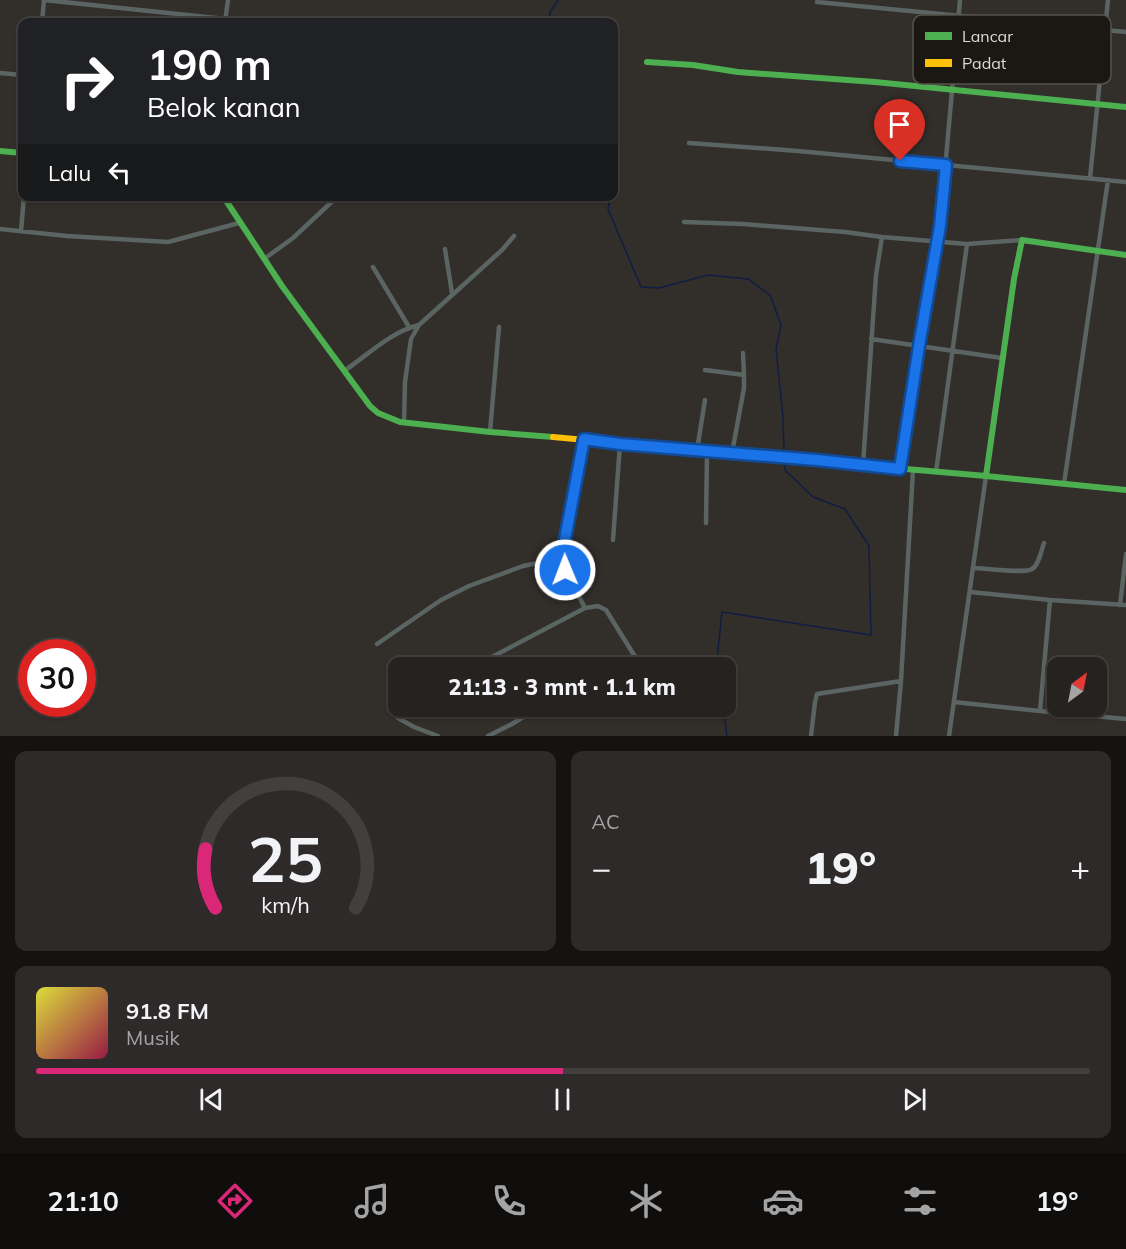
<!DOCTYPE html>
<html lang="id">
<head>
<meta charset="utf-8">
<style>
  body { margin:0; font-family:Mulish,sans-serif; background:#2e2a29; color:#f1f3f6; height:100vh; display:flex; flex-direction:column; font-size:22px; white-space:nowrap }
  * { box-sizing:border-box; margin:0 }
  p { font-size:20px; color:#a4a4a5 }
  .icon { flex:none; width:33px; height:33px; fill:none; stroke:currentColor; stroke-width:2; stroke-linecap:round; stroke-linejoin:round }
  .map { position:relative; height:736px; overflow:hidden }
  .drawer { display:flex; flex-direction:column; gap:15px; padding:15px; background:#151312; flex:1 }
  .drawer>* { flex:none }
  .guide { position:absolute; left:18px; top:18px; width:600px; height:183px; border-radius:12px; box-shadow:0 2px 4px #0004,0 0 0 2px #423f3e; background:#202124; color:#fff; overflow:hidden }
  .needle { width:39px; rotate:32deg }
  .buttons { position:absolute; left:1047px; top:657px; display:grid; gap:12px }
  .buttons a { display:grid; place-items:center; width:60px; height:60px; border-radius:12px; background:#262220; box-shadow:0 2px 4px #0004,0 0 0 2px #423f3e; font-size:30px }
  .speed { position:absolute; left:18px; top:639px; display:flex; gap:12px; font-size:30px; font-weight:700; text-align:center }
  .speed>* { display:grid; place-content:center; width:78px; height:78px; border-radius:50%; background:#262220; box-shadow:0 2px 4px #0004,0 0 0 2px #423f3e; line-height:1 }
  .speed .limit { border:9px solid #d22; background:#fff; color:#111 }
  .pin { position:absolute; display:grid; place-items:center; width:51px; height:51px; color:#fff; margin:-62px -26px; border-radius:50% 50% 50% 0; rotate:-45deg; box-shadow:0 0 6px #0007 }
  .pin .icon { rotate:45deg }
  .me { position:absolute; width:66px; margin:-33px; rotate:359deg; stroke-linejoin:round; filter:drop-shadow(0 0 4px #0008) }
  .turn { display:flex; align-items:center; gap:21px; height:126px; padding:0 30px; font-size:27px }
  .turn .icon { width:78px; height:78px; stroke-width:2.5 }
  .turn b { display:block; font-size:42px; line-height:51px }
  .then { display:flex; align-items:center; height:57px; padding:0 30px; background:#0003; gap:12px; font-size:22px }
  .big { font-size:45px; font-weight:800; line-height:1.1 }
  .drawer .tile { flex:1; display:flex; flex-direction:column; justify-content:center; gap:9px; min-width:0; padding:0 21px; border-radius:12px; background:#2e2a29 }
  .drawer .dial { align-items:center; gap:0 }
  .dial svg { height:156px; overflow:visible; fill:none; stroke:#423f3e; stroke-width:7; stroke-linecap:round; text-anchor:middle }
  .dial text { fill:#f1f3f6; stroke:none }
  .song { display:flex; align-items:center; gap:18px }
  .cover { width:72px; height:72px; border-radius:9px; background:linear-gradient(135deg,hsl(60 70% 55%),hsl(340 70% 35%)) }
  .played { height:6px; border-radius:3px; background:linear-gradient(90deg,#db2777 50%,#423f3e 50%) }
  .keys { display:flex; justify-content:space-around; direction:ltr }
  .heat { display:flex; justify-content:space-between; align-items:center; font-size:33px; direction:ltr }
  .drawer .tiles { flex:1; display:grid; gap:15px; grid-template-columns:1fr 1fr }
  .tile:last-child { grid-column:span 2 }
  .trip { position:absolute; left:388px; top:657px; width:348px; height:60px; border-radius:12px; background:#262220; box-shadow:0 2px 4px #0004,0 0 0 2px #423f3e; font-weight:800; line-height:60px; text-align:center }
  .tabs { display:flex; height:96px; justify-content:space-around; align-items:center; background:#0f0e0d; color:#a4a4a5 }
  .tabs .icon { width:42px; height:42px }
  .tabs .current { color:#db2777 }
  .tabs b { font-size:27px; color:#f1f3f6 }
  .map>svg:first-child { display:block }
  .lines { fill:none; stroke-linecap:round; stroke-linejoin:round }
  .stream { stroke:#0f1e44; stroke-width:1.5 }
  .street { stroke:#5a6463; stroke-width:4.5 }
  .fast { stroke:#4caf50; stroke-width:6 }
  .slow { stroke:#ffc107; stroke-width:6 }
  .route-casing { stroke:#114b97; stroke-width:15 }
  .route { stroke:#1a73e8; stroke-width:10 }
  .key { fill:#1b1713; stroke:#56524d; stroke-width:1.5 }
  .key-label { font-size:16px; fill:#dfdad5 }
</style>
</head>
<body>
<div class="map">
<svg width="1126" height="736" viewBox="0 0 1126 736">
  <rect width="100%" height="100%" fill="#322e2a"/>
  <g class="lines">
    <!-- stream -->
    <path class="stream" d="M549,22L550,12L558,0
      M614,155L617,157L614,176
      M610,196L608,209L641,287L659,288L708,275L748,279L770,295L781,325L776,349L783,417L784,454
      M718,668L717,660L722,612L871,635L869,546L845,509L813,497L785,470L784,462
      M723,706L727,736"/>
    <!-- street -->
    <path class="street" d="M44,0L226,19
      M817,2L1126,32
      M42,22L44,0
      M225,22L228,0
      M0,73L22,75
      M689,143L798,151L1126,182
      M1090,178L1108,0
      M684,222L743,224L845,232L882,237L967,244L1022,240
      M0,229L67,236L168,242L239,223
      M21,231L24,196
      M445,249L452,293
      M264,259L293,238L338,196
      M373,267L409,327
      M871,339L1002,358
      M705,370L744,375
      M344,371C368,355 390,332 419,325L502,250L514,236
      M404,422L405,382L410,346L411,339L419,325
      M490,432L499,327
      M584,439L569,511L565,539L563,563L567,574L585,608
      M697,450L705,400
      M732,453L744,388V375L743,353
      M863,465L876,275L882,237
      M901,469L919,346L940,226L960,0
      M936,472L967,244
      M1064,484L1108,180
      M706,523L707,452
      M613,540L620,444
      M973,568C983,568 1024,574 1032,569C1039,565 1041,551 1044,543
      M970,592L1050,600L1126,605
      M1120,605L1126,554
      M377,644L441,600L469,586L523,566L537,563H563
      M488,659L585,608L598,606L606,610L634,655L645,668
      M613,668L627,661L634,655
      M954,702L1040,711L1126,719
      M1040,711L1050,600
      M398,718L414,727L438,736
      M488,736L512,724L541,706
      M811,736L815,702L817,694L901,681
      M896,736L901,681L913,470
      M949,736L986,476"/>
    <!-- fast -->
    <path class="fast" d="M647,62L693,65L738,72L875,82L1126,107
      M0,151L22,153
      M223,196L282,286L370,406L378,413L400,422L490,432L553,437
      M803,460L986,476L1014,279L1022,240L1126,255
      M986,476L1126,490"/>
    <!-- slow -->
    <path class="slow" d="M553,437L803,460"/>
  </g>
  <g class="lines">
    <defs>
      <path id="route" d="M565,570L563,563L565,539L584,439L620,444L817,460L900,469L919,346L940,226L946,165L900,161"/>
    </defs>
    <!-- route casing -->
    <use href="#route" class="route-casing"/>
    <!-- route -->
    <use href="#route" class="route"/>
  </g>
  <!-- legend -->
  <rect x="913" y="15" width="198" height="69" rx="9" class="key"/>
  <rect x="925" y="32" width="27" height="8" fill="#4caf50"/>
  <rect x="925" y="59" width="27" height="8" fill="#ffc107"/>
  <g class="key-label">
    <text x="962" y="42">Lancar</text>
    <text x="962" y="69">Padat</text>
  </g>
</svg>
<div class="buttons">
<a><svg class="needle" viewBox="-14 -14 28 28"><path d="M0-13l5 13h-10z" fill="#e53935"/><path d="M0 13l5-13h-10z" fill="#a4a4a5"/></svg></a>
</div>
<div class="speed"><div class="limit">30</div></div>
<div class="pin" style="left:900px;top:161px;background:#d93025"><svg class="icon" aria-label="arrive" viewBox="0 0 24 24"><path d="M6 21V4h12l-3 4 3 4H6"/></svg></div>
<svg class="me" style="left:565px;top:570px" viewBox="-20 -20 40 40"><circle r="17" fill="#1a73e8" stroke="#fff" stroke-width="3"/><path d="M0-11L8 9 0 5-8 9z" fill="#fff"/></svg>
<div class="trip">21:13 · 3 mnt · 1.1 km</div>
<div class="guide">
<div class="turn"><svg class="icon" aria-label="right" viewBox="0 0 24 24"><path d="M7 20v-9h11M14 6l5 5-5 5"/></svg><div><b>190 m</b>Belok kanan</div></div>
<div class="then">Lalu<svg class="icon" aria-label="left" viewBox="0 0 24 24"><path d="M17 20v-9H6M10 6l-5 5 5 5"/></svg></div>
</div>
</div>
<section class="drawer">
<div class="tiles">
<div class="tile dial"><svg viewBox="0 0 100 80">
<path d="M14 69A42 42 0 1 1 86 69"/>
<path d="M14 69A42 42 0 0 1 9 39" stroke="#db2777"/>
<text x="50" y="56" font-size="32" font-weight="700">25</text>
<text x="50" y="72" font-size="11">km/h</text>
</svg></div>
<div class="tile"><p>AC</p>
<div class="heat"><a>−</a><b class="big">19°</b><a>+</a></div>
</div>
<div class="tile">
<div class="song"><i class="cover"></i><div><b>91.8 FM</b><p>Musik</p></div></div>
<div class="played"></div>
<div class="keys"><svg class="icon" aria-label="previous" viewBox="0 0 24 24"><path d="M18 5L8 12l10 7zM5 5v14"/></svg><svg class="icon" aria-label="pause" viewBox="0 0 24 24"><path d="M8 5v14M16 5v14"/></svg><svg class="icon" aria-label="next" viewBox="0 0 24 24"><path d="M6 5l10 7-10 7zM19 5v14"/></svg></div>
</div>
</div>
</section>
<nav class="tabs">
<b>21:10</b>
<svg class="icon current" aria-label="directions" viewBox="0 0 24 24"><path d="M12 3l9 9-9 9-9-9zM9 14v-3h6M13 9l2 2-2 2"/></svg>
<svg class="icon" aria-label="music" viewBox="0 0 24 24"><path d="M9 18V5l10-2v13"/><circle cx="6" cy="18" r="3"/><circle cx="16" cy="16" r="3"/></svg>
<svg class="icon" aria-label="phone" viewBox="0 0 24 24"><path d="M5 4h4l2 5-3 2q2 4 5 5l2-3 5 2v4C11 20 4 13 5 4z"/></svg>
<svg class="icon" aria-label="climate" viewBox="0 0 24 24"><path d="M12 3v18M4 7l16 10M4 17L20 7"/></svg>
<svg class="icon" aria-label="car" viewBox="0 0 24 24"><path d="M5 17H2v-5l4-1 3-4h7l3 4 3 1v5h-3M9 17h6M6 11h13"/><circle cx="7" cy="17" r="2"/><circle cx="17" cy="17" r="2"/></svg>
<svg class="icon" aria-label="filters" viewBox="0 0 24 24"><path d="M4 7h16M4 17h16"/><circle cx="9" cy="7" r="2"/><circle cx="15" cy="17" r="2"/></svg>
<b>19°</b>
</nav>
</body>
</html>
